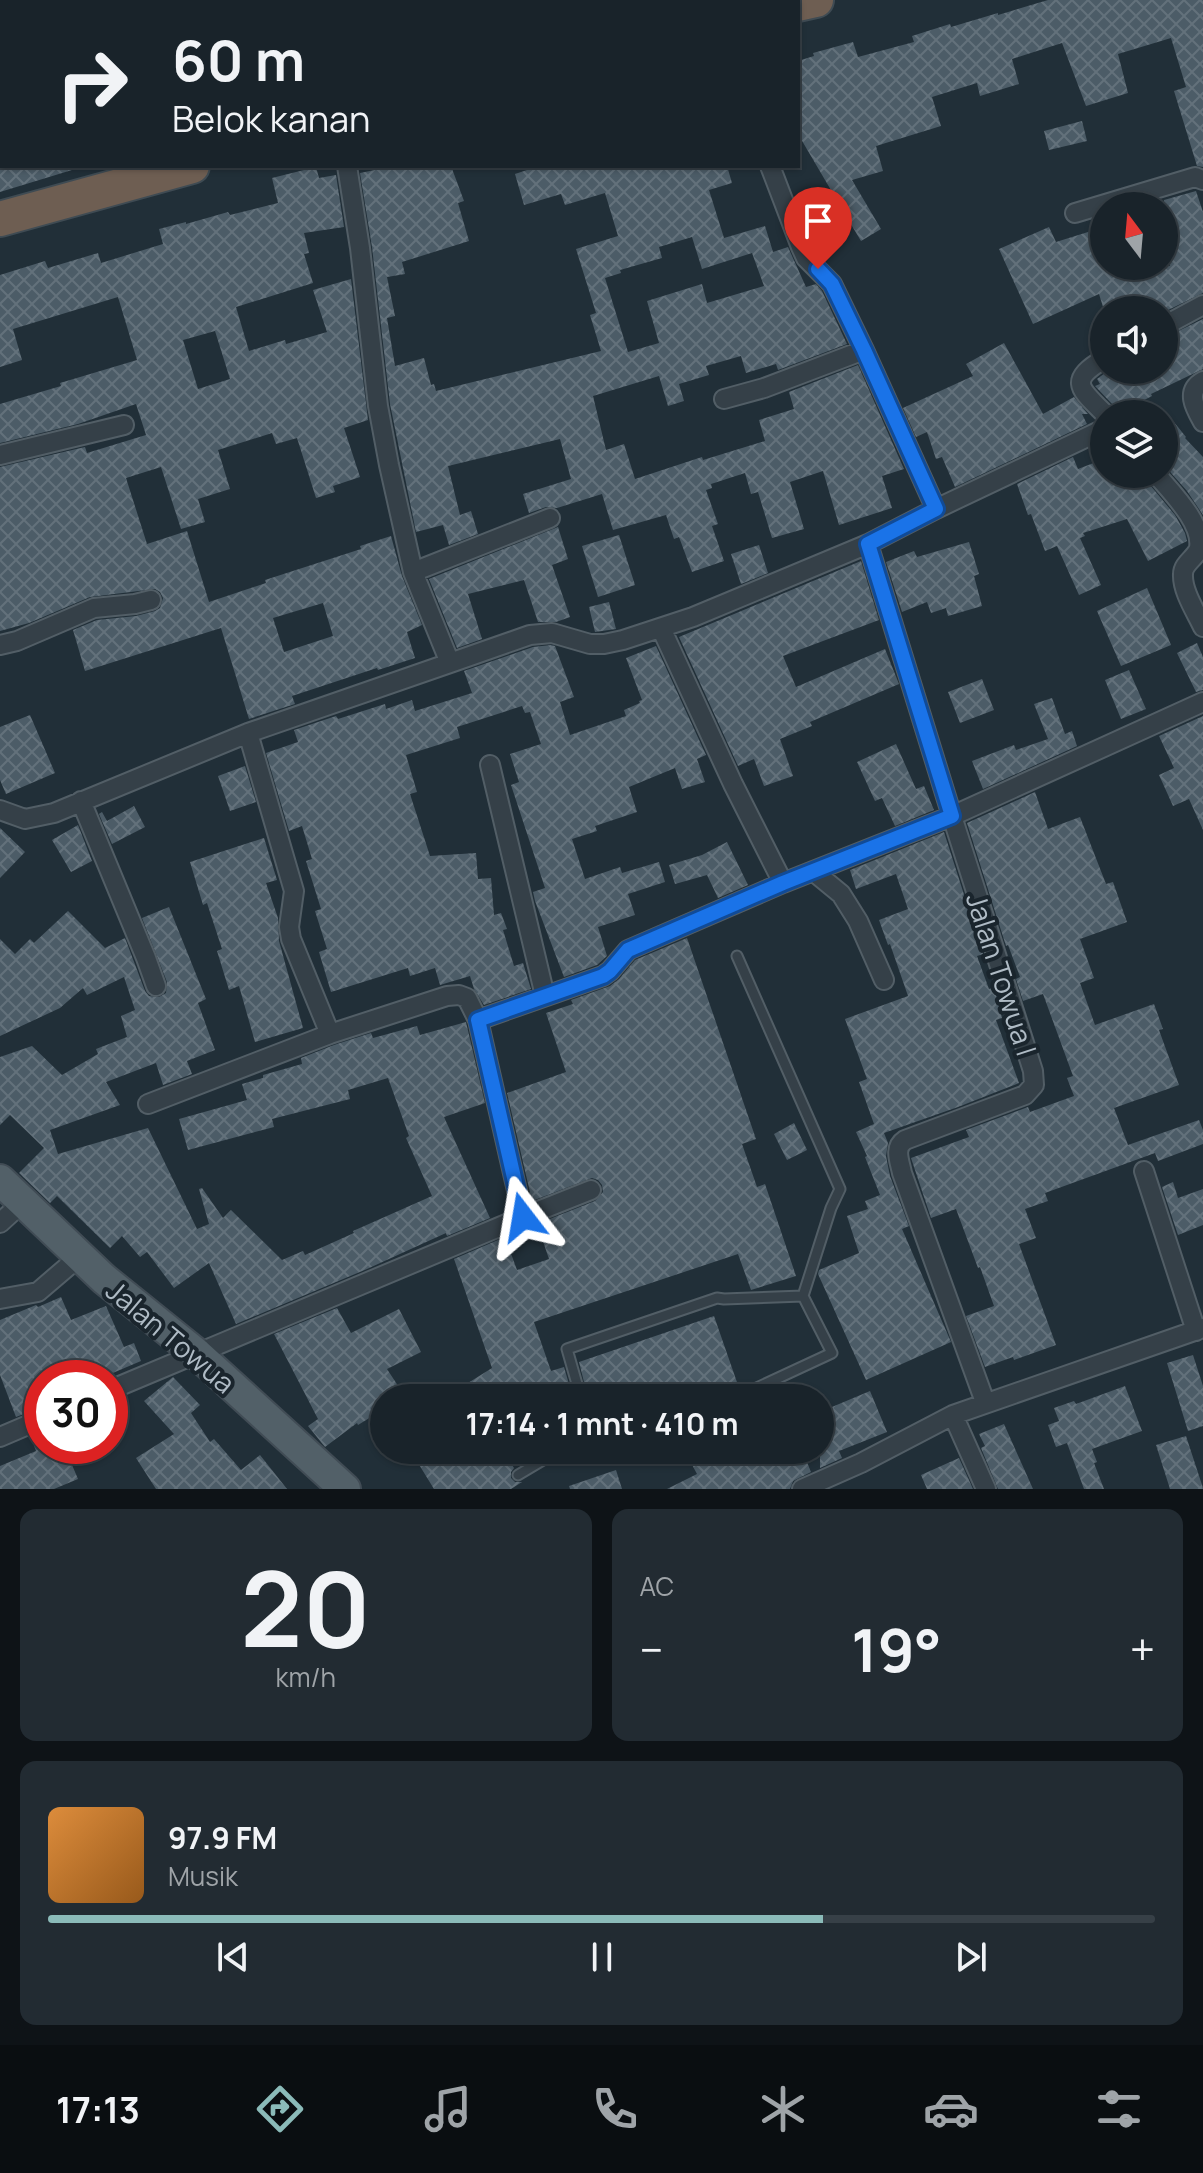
<!DOCTYPE html>
<html lang="id">
<head>
<meta charset="utf-8">
<style>
  body { margin:0; font-family:Manrope,sans-serif; background:#222b32; color:#f1f3f6; height:100vh; display:flex; flex-direction:column; font-size:30px; white-space:nowrap }
  * { box-sizing:border-box; margin:0 }
  p { font-size:26px; color:#9fa4a8 }
  .icon { flex:none; width:44px; height:44px; fill:none; stroke:currentColor; stroke-width:2; stroke-linecap:round; stroke-linejoin:round }
  .map { position:relative; height:1489px; overflow:hidden }
  .panel { display:flex; flex-direction:column; gap:20px; padding:20px; background:#0e1317; flex:1 }
  .panel>* { flex:none }
  .top-card { position:absolute; left:0px; top:0px; width:800px; height:168px; box-shadow:0 2px 6px #0004,0 0 0 2px #374047; background:#19232a; color:#f1f3f6; overflow:hidden }
  .needle { width:52px; rotate:344deg }
  .fabs { position:absolute; left:1090px; top:192px; display:grid; gap:16px }
  .fabs a { display:grid; place-items:center; width:88px; height:88px; border-radius:50%; background:#19232a; box-shadow:0 2px 6px #0004,0 0 0 2px #374047; font-size:40px }
  .speed { position:absolute; left:24px; top:1360px; display:flex; gap:16px; font-size:40px; font-weight:700; text-align:center }
  .speed>* { display:grid; place-content:center; width:104px; height:104px; border-radius:50%; background:#19232a; box-shadow:0 2px 6px #0004,0 0 0 2px #374047; line-height:1 }
  .speed .limit { border:12px solid #d22; background:#fff; color:#111 }
  .pin { position:absolute; display:grid; place-items:center; width:68px; height:68px; color:#fff; margin:-82px -34px; border-radius:50% 50% 50% 0; rotate:-45deg; box-shadow:0 0 8px #0007 }
  .pin .icon { rotate:45deg }
  .me { position:absolute; width:88px; margin:-44px; rotate:346deg; stroke-linejoin:round; filter:drop-shadow(0 0 6px #0008) }
  .turn { display:flex; align-items:center; gap:28px; height:168px; padding:0 40px; font-size:36px }
  .turn .icon { width:104px; height:104px; stroke-width:2.5 }
  .turn b { display:block; font-size:56px; line-height:68px }
  .big { font-size:60px; font-weight:700; line-height:1.1 }
  .panel .tile { flex:1; display:flex; flex-direction:column; justify-content:center; gap:12px; min-width:0; padding:0 28px; border-radius:16px; background:#222b32 }
  .panel .dial { align-items:center; gap:0 }
  .dial b { font-size:104px; line-height:1 }
  .song { display:flex; align-items:center; gap:24px }
  .cover { width:96px; height:96px; border-radius:12px; background:linear-gradient(135deg,hsl(30 70% 55%),hsl(30 70% 35%)) }
  .played { height:8px; border-radius:4px; background:linear-gradient(90deg,#8bbbb9 70%,#374047 70%) }
  .keys { display:flex; justify-content:space-around; direction:ltr }
  .heat { display:flex; justify-content:space-between; align-items:center; font-size:44px; direction:ltr }
  .panel .tiles { flex:1; display:grid; gap:20px; grid-template-columns:1fr 1fr }
  .tile:last-child { grid-column:span 2 }
  .trip { position:absolute; left:370px; top:1384px; width:464px; height:80px; border-radius:40px; background:#19232a; box-shadow:0 2px 6px #0004,0 0 0 2px #374047; font-weight:700; line-height:80px; text-align:center }
  .menu { display:flex; height:128px; justify-content:space-around; align-items:center; background:#0a0e11; color:#9fa4a8 }
  .menu .icon { width:56px; height:56px }
  .menu .active { color:#8bbbb9 }
  .menu b { font-size:36px; color:#f1f3f6 }
  .map>svg:first-child { display:block }
  .building { fill:url(#building-cross-hatch); fill-rule:evenodd }
  .lines { fill:none; stroke-linecap:round; stroke-linejoin:round }
  .lane-casing { stroke:#525e66; stroke-width:13 }
  .street-casing { stroke:#525e66; stroke-width:22 }
  .primary-casing { stroke:#414c55; stroke-width:34 }
  .highway-casing { stroke:#3f4b53; stroke-width:38 }
  .lane { stroke:#354048; stroke-width:9 }
  .street { stroke:#354048; stroke-width:18 }
  .primary { stroke:#526068; stroke-width:30 }
  .highway { stroke:#6e5e52; stroke-width:34 }
  .route-casing { stroke:#114b97; stroke-width:20 }
  .route { stroke:#1a73e8; stroke-width:14 }
  .labels { text-anchor:middle; dominant-baseline:central; stroke-width:8; stroke-linejoin:round; paint-order:stroke }
  .street-label { font-size:28px; fill:#afbbc5; stroke:#1a252d }
</style>
</head>
<body>
<div class="map">
<svg width="1203" height="1489" viewBox="0 0 1203 1489">
  <defs>
    <pattern id="building-cross-hatch" width="8" height="8" patternUnits="userSpaceOnUse" patternTransform="scale(2)"><rect width="8" height="8" fill="#4c5c67"/><path d="M0 0l8 8M0 8l8-8" fill="none" stroke="#63717b"/></pattern>
  </defs>
  <rect width="100%" height="100%" fill="#212f38"/>
  <!-- building -->
  <path class="building" d="M1048,0H1203V167L1197,166L1174,91L1186,87L1171,38L1118,54L1128,93L1086,106L1062,43L1012,59L1019,84L980,96L977,83L932,97L941,126L876,146L883,171L852,180L881,229L861,241L849,221L818,238L804,215L835,197L798,134V61L814,56L813,53L853,42L858,57L914,42L912,36L950,24L951,27L998,13V15Z
    M1082,121L1087,141L1049,150L1044,131Z
    M0,166H71L72,170L0,192Z
    M394,166H451L464,201L458,203L469,241L402,262L405,274L387,277L395,316L387,318L395,366L424,358L431,385L434,384L436,391L601,351L590,315L596,313L576,249L618,236L605,193L565,205L561,194L524,205L515,174L539,166H727L732,183L709,190L724,238L765,226L773,252L788,247L806,287L816,284L822,291L847,344L778,370L776,364L746,373L741,356L706,366L709,375L679,384L684,401L668,406L659,376L593,396L606,450L624,444L635,479L702,457L703,460L765,441L759,420L794,409L789,392L858,365L904,469L882,476L892,508L839,525L823,471L790,482L804,529L772,538L758,492L751,494L745,473L711,484L712,488L706,490L718,524L712,526L724,561L692,572L679,537L674,539L666,515L613,530L602,494L557,508L546,507L529,513L523,494L571,479L560,439L448,466L460,515L471,511L478,534L449,545L443,525L416,532L390,404L372,247L360,173ZM692,237L702,269L752,253L764,286L707,303L702,284L647,301L659,343L628,352L605,278L621,273L620,270L662,258L659,247Z
    M316,167L319,178L336,175L344,227L304,233L309,253L304,254L313,283L236,307L249,351L285,340L286,344L327,332L313,290L351,279L368,420L344,428L360,477L333,486L335,492L316,498L297,438L276,444L272,433L218,450L230,489L198,499L205,522L181,529L161,467L126,478L147,544L187,531L209,602L266,583L265,580L361,549L360,546L391,536L402,576L422,625L407,632L415,658L378,670L377,668L292,696L295,704L249,719L221,628L85,671L73,630L97,620L136,616L155,611L160,608L163,598L160,592L155,589L90,597L29,623L0,631V467L85,447L87,453L146,435L136,404L78,424L0,443V404L61,386L60,383L137,360L118,297L13,329L22,360L0,367V275L45,261L48,268L98,253L101,263L163,244L159,229L186,222V224L228,212L230,215L278,203L272,178ZM215,331L230,379L198,389L183,340ZM323,603L333,636L284,652L273,618Z
    M1196,191L1203,212V293L1164,312V310H1104L1099,294L1033,324L999,249L1049,227L1056,242L1104,227V266H1170L1164,246V200Z
    M1203,319V369L1151,394L1152,396L1117,414L1113,405L1095,386L1100,384L1097,379L1109,370H1164V338Z
    M1004,343L1043,414L1074,397L1088,414H1082L1087,424L955,487L942,457L936,459L927,432L916,437L903,408L973,376L966,364Z
    M1164,410L1186,437L1185,438L1203,457V515L1187,491L1164,465Z
    M1073,457L1078,469L1104,459V474H1125L1130,485L1145,479L1175,515L1185,533L1187,541L1148,561L1127,519L1083,533L1085,536L1080,538L1101,585L1079,595L1057,546L1045,551L1031,514L1028,515L1017,484Z
    M558,527L568,559L552,565L570,617L556,622H538L524,580L468,594L482,639L457,648L429,579Z
    M619,535L635,585L598,597L582,546Z
    M969,542L979,574L974,576L982,606L948,616L946,608L931,613L927,602L902,612L886,562L914,551L917,557Z
    M759,545L768,573L741,584L731,554Z
    M861,561L879,620L783,656L796,687L885,649L899,684L810,722L812,726L780,739L793,776L764,786L754,759L738,766L679,637Z
    M1147,588L1171,645L1121,666L1097,611Z
    M609,602L616,629L595,632L589,607Z
    M1197,643L1203,657V690L1196,692L1177,653Z
    M551,645L555,646L574,697L560,702L570,735L626,716L624,710L640,703L639,701L642,700L626,658L656,646L706,755L697,759L705,782L682,789L675,768L629,787L637,812L595,826L597,831L572,839L585,879L620,867L622,873L659,862L665,882L628,894L635,915L598,927L607,956L597,965L564,977L535,901L533,892L545,888L511,785L519,782L510,754L541,744L530,712L525,713L522,706L457,727L460,738L406,755L417,792L410,794L430,856L476,853L478,879L491,878L494,915L501,913L507,929L503,930L514,966L523,963L531,989L484,1005L474,989L470,976L440,985L435,968L410,976L408,968L331,992L319,952L327,949L315,911L321,909L306,861L312,859L302,826L289,831L266,753L298,742L294,730L336,716L338,719L385,704L386,709L412,700L415,711L472,693L464,671L533,647Z
    M1129,670L1146,709L1121,719L1105,680Z
    M982,679L994,710L960,723L948,692Z
    M1052,698L1065,734L1072,731L1077,746L983,789L972,761L1014,745L1016,750L1048,739L1034,704Z
    M30,715L55,773L6,794L0,780V727Z
    M1203,716V830L1189,799L1173,806L1159,775L1174,768L1159,736Z
    M896,744L916,789L924,786L934,810L895,826L882,798L875,801L857,762Z
    M245,766L256,802L230,811L218,776Z
    M1035,792L1048,829L1080,817L1106,884L1113,882L1127,922L1080,939L1094,978L1080,983L1095,1025L1154,1004L1163,1029L1159,1030L1179,1085L1114,1108L1128,1145L1199,1120L1203,1130V1144L1158,1161L1155,1153L1045,1193L1048,1201L1025,1209L1036,1238L1019,1244L1056,1345L1014,1360L1013,1357L985,1367L966,1316L994,1306L980,1267L978,1268L956,1209L931,1218L911,1158L969,1137L966,1130L1028,1107L1030,1112L1074,1096L1067,1078L1073,1076L1043,994L1023,1001L1016,979L1020,977L1008,945L1006,946L967,823Z
    M134,806L145,827L112,844L99,814L102,812L107,821Z
    M78,825L92,861L71,872L52,840Z
    M0,828L25,852L0,878Z
    M944,832L983,954L977,956L989,989L994,987L1002,1018L996,1020L1019,1083L958,1107L884,1133L888,1143L886,1156L890,1176L909,1226L902,1229L951,1342L866,1380L818,1274L819,1270L859,1253L847,1216L868,1209L865,1201L880,1195L865,1157L867,1156L856,1132L874,1124L859,1082L867,1079L845,1019L908,996L890,944L888,945L879,920L908,909L896,874L856,889L850,870Z
    M264,838L277,880L266,883L278,918L279,941L303,1028L255,1042L239,986L229,990L217,951L222,949L207,903L203,905L190,862Z
    M727,842L748,885L718,898L707,875L675,884L669,865L702,855Z
    M169,907L206,999L198,1003L215,1050L187,1061L192,1074L163,1085L156,1063L106,1082L120,1105L50,1130L58,1154L148,1128L197,1229L209,1224L199,1189L202,1188L223,1218L231,1210L282,1260L303,1251L305,1255L354,1233L353,1231L432,1196L406,1138L409,1136L388,1078L348,1090L350,1099L272,1119L274,1127L188,1150L179,1119L247,1100L242,1084L263,1078V1075L302,1064L301,1058L334,1045L371,1033L373,1038L417,1026L420,1035L466,1022L485,1103L444,1117L490,1218L447,1236L446,1233L367,1269L236,1324L209,1263L174,1288L147,1252L140,1257L122,1236L110,1248L57,1196L50,1203L19,1173L44,1148L10,1115L0,1125V1057L32,1046L62,1075L98,1054L96,1049L127,1037L121,1016L135,1010L124,977L87,995L83,988L60,1008L0,1036V939L15,954L30,939L34,943L68,911L105,948L125,938L145,991L149,996L159,997L166,993L167,982L142,918Z
    M687,938L756,1139L742,1144L757,1187L765,1184L796,1276L751,1290L738,1254L534,1322L551,1371L564,1367L573,1398H538L536,1392L518,1398H444L492,1368L454,1259L505,1237L517,1270L549,1259L537,1224L595,1201L603,1192L602,1185L598,1180L592,1178L532,1201L507,1093L566,1072L546,1013L573,1004L571,1000L610,986L619,979L635,960Z
    M794,1123L807,1150L787,1160L774,1134Z
    M1173,1182L1178,1198L1203,1189V1225L1178,1235L1162,1187Z
    M61,1297L71,1320L106,1306L124,1347L134,1343L141,1361L101,1378H42V1407L16,1417L0,1375V1320L36,1305L38,1307Z
    M337,1308L351,1333L399,1309L421,1352L387,1369L406,1398H384V1437L371,1417L358,1425L357,1423L325,1447L308,1426L318,1419L274,1334Z
    M714,1316L739,1388L729,1393L728,1398H588L579,1362Z
    M1193,1355L1203,1386V1426L1188,1431L1167,1363Z
    M173,1377L200,1405L191,1413L210,1442L214,1439L241,1470L260,1455L287,1489H156L136,1458L174,1434L144,1401Z
    M1125,1386L1142,1431L1092,1449L1097,1462L1094,1463L1104,1489H1084L1067,1443L1056,1447L1048,1425L1059,1421L1054,1408L1074,1401L1076,1404Z
    M870,1391L887,1432L839,1451L842,1458L820,1468V1412Z
    M1004,1424L1033,1489H998L981,1448L985,1446L979,1434Z
    M1186,1436L1203,1488V1489H1170L1156,1445Z
    M34,1446H64L78,1479L54,1489H0V1466L36,1451Z
    M410,1450H503L514,1468L511,1472V1478L515,1482H522L511,1489H434Z
    M712,1450H802L811,1472L793,1481L790,1489H667L697,1474L690,1461Z
    M959,1458L973,1489H927L921,1475Z
    M616,1470L622,1489H570L569,1486Z"/>
  <g class="lines">
    <defs>
      <path id="lane" d="M581,1398L567,1349L717,1298L724,1299L803,1296
        M735,1398L832,1353L803,1296L831,1208L840,1189L737,956
        M518,1475L560,1450"/>
      <path id="street" d="M248,0L249,2
        M716,0L718,2
        M1075,213L1195,177L1203,180
        M1164,326L1203,305
        M1104,359C1067,381 1080,389 1105,414
        M1203,381C1185,391 1195,408 1203,422
        M724,399L764,388L864,350
        M0,455L124,425
        M1156,474C1171,492 1203,523 1199,548C1196,558 1183,563 1183,574C1182,591 1196,612 1203,627
        M936,509L1104,429
        M413,572L550,518
        M661,628L733,784L783,883
        M0,645L17,641L94,608L135,604L151,600
        M450,663L530,635L552,633L590,644H604L623,640L693,617L868,544L936,509L864,350L832,284L806,258L801,247L770,166
        M248,733L294,891L289,927L291,939L330,1034
        M490,765L545,996
        M81,801L146,958L156,986
        M0,810L25,819L54,813L248,733L450,663L413,572L389,465L378,406L360,248L347,166
        M813,871L841,894L858,921L884,980
        M148,1104L330,1034L447,996L459,995L467,998L478,1020
        M1144,1171L1196,1331
        M523,1217L591,1190
        M0,1223L23,1202
        M0,1299L38,1292L80,1256
        M110,1390L523,1217L478,1020L603,976L610,971L628,950L783,883L952,816L868,544
        M985,1402L902,1173C900,1162 893,1148 905,1140L1025,1095L1034,1085L1033,1071L952,816L1203,702
        M953,1415L986,1489
        M0,1437L42,1419
        M802,1489L861,1463L953,1415L1203,1328"/>
      <path id="primary" d="M0,1180L104,1279L197,1354L345,1489"/>
      <path id="highway" d="M798,4L816,0
        M0,219L192,166"/>
    </defs>
    <!-- lane casing -->
    <use href="#lane" class="lane-casing"/>
    <!-- street casing -->
    <use href="#street" class="street-casing"/>
    <!-- primary casing -->
    <use href="#primary" class="primary-casing"/>
    <!-- highway casing -->
    <use href="#highway" class="highway-casing"/>
    <!-- lane -->
    <use href="#lane" class="lane"/>
    <!-- street -->
    <use href="#street" class="street"/>
    <!-- primary -->
    <use href="#primary" class="primary"/>
    <!-- highway -->
    <use href="#highway" class="highway"/>
  </g>
  <g class="lines">
    <defs>
      <path id="route" d="M523,1217L478,1020L603,976L610,971L628,950L783,883L952,816L868,544L936,509L864,350L832,284L818,269"/>
    </defs>
    <!-- route casing -->
    <use href="#route" class="route-casing"/>
    <!-- route -->
    <use href="#route" class="route"/>
  </g>
  <g class="labels">
    <!-- street labels -->
    <g class="street-label">
      <text transform="translate(1002 974) rotate(72)">Jalan Towua I</text>
      <text transform="translate(171 1336) rotate(40)">Jalan Towua</text>
    </g>
  </g>
</svg>
<div class="fabs">
<a><svg class="needle" viewBox="-14 -14 28 28"><path d="M0-13l5 13h-10z" fill="#e53935"/><path d="M0 13l5-13h-10z" fill="#9fa4a8"/></svg></a>
<a><svg class="icon" aria-label="sound" viewBox="0 0 24 24"><path d="M4 9h4l5-4v14l-5-4H4zM17 9q2 3 0 6"/></svg></a>
<a><svg class="icon" aria-label="layers" viewBox="0 0 24 24"><path d="M12 4l9 5-9 5-9-5zM3 14l9 5 9-5"/></svg></a>
</div>
<div class="speed"><div class="limit">30</div></div>
<div class="pin" style="left:818px;top:269px;background:#d93025"><svg class="icon" aria-label="arrive" viewBox="0 0 24 24"><path d="M6 21V4h12l-3 4 3 4H6"/></svg></div>
<svg class="me" style="left:523px;top:1217px" viewBox="-20 -20 40 40"><path d="M0-17L14 15 0 8-14 15z" fill="#1a73e8" stroke="#fff" stroke-width="4"/></svg>
<div class="trip">17:14 · 1 mnt · 410 m</div>
<div class="top-card">
<div class="turn"><svg class="icon" aria-label="right" viewBox="0 0 24 24"><path d="M7 20v-9h11M14 6l5 5-5 5"/></svg><div><b>60 m</b>Belok kanan</div></div>
</div>
</div>
<section class="panel">
<div class="tiles">
<div class="tile dial"><b>20</b><p>km/h</p></div>
<div class="tile"><p>AC</p>
<div class="heat"><a>−</a><b class="big">19°</b><a>+</a></div>
</div>
<div class="tile">
<div class="song"><i class="cover"></i><div><b>97.9 FM</b><p>Musik</p></div></div>
<div class="played"></div>
<div class="keys"><svg class="icon" aria-label="previous" viewBox="0 0 24 24"><path d="M18 5L8 12l10 7zM5 5v14"/></svg><svg class="icon" aria-label="pause" viewBox="0 0 24 24"><path d="M8 5v14M16 5v14"/></svg><svg class="icon" aria-label="next" viewBox="0 0 24 24"><path d="M6 5l10 7-10 7zM19 5v14"/></svg></div>
</div>
</div>
</section>
<nav class="menu">
<b>17:13</b>
<svg class="icon active" aria-label="directions" viewBox="0 0 24 24"><path d="M12 3l9 9-9 9-9-9zM9 14v-3h6M13 9l2 2-2 2"/></svg>
<svg class="icon" aria-label="music" viewBox="0 0 24 24"><path d="M9 18V5l10-2v13"/><circle cx="6" cy="18" r="3"/><circle cx="16" cy="16" r="3"/></svg>
<svg class="icon" aria-label="phone" viewBox="0 0 24 24"><path d="M5 4h4l2 5-3 2q2 4 5 5l2-3 5 2v4C11 20 4 13 5 4z"/></svg>
<svg class="icon" aria-label="climate" viewBox="0 0 24 24"><path d="M12 3v18M4 7l16 10M4 17L20 7"/></svg>
<svg class="icon" aria-label="car" viewBox="0 0 24 24"><path d="M5 17H2v-5l4-1 3-4h7l3 4 3 1v5h-3M9 17h6M6 11h13"/><circle cx="7" cy="17" r="2"/><circle cx="17" cy="17" r="2"/></svg>
<svg class="icon" aria-label="filters" viewBox="0 0 24 24"><path d="M4 7h16M4 17h16"/><circle cx="9" cy="7" r="2"/><circle cx="15" cy="17" r="2"/></svg>
</nav>
</body>
</html>
